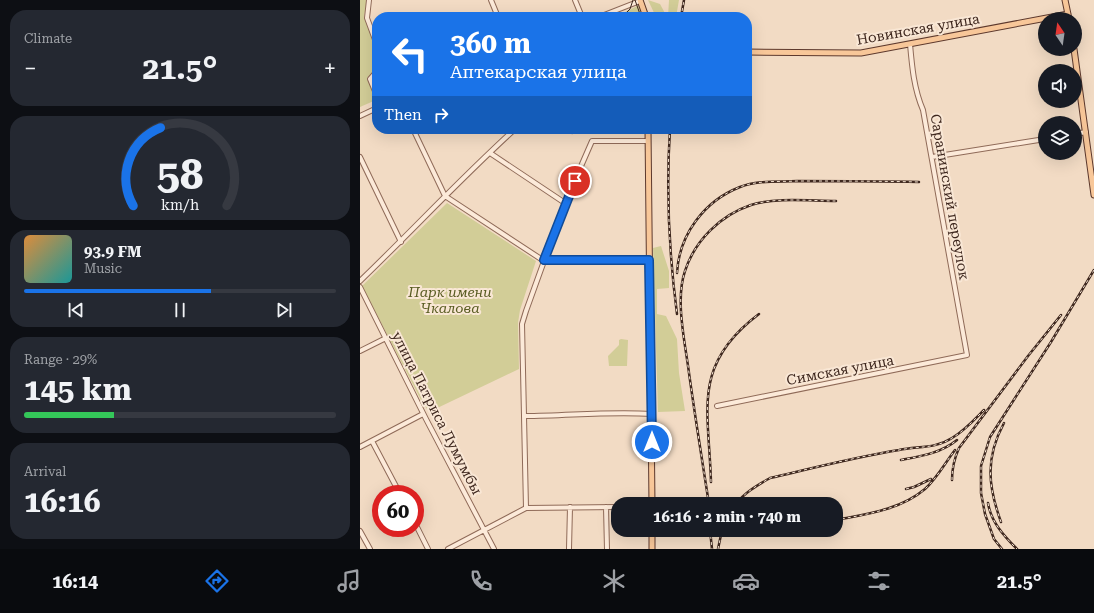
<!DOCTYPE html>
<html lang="en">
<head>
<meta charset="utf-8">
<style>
  body { margin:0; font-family:"Roboto Serif",serif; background:#242831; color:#f1f3f6; height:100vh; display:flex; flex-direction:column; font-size:15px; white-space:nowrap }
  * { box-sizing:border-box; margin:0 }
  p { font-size:13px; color:#9ea1a6 }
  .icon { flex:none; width:22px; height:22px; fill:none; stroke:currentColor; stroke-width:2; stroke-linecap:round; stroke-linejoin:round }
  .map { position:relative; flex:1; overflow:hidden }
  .drawer { display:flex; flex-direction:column; gap:10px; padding:10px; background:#0d0f14; width:360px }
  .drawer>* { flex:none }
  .banner { position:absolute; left:12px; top:12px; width:380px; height:122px; border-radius:16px; box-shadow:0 4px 16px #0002; background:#1a73e8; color:#fff; overflow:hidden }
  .needle { width:26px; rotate:347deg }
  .fabs { position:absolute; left:678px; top:12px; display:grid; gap:8px }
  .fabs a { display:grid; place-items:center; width:44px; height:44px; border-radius:50%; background:#171b24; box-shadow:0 4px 16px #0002; font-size:20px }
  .speed { position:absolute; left:12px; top:485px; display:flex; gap:8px; font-size:20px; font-weight:700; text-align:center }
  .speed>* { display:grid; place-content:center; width:52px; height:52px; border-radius:50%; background:#171b24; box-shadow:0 4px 16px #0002; line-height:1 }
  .speed .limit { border:6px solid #d22; background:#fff; color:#111 }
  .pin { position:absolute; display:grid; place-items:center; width:34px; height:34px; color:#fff; margin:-17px; border:2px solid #fff; border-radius:50%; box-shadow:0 1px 4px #0007 }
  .me { position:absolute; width:44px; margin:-22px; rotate:0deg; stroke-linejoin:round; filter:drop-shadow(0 0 3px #0008) }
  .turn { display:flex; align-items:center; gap:14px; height:84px; padding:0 12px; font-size:18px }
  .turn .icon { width:52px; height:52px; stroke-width:2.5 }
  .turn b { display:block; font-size:28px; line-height:34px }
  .then { display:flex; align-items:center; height:38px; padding:0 12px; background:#0003; gap:8px; font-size:15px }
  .big { font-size:30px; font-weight:700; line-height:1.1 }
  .drawer .widget { flex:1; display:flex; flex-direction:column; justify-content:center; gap:6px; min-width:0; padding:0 14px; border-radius:16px; background:#242831 }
  .drawer .dial { align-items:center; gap:0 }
  .dial svg { height:104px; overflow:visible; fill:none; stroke:#363941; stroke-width:7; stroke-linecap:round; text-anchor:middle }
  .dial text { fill:#f1f3f6; stroke:none }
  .song { display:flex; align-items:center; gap:12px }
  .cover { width:48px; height:48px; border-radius:6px; background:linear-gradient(135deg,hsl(30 70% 55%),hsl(180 70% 35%)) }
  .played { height:4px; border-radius:2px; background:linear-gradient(90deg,#1a73e8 60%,#363941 60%) }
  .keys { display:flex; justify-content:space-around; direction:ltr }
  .heat { display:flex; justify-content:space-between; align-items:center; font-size:22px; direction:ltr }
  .charge { height:6px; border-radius:3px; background:linear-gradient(90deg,#34c759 29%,#363941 0) }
  .trip { position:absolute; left:251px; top:497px; width:232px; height:40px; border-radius:16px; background:#171b24; box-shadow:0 4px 16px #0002; font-weight:700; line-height:40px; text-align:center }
  .tab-bar { display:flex; height:64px; justify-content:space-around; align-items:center; background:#090b0e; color:#9ea1a6 }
  .tab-bar .icon { width:28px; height:28px }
  .tab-bar .selected { color:#1a73e8 }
  .tab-bar b { font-size:18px; color:#f1f3f6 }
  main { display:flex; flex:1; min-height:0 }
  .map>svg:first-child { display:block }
  .green { fill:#d2cd97 }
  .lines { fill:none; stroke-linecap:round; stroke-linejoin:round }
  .minor-casing { stroke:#8f6a58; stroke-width:6 }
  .major-casing { stroke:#5d392d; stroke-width:7 }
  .minor { stroke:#fcead9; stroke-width:4 }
  .major { stroke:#f8c799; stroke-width:5 }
  .tram { stroke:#3e271e; stroke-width:1 }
  .rail-casing { stroke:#3e271e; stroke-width:2.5 }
  .rail { stroke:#f9e7d5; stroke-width:1; stroke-dasharray:3; stroke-linecap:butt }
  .route-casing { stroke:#114b97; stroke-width:10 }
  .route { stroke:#1a73e8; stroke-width:7 }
  .labels { text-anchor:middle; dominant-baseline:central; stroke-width:4; stroke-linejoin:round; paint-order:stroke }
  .street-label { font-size:14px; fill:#3e271e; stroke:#f9e7d5 }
  .park-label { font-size:14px; font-style:italic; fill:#595c22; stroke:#f9e7d5 }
</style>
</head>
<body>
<main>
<section class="drawer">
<div class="widget"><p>Climate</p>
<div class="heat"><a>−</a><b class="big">21.5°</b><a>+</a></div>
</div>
<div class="widget dial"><svg viewBox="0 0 100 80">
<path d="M14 69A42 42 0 1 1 86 69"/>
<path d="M14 69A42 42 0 0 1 35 9" stroke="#1a73e8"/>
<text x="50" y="56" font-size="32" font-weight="700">58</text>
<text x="50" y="72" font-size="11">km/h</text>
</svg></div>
<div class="widget">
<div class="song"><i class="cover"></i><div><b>93.9 FM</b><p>Music</p></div></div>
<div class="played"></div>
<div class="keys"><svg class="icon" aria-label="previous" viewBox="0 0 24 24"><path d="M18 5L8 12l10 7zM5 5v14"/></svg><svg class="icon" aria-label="pause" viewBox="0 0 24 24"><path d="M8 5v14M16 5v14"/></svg><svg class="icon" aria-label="next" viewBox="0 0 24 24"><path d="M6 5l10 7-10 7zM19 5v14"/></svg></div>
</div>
<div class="widget"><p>Range · 29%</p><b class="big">145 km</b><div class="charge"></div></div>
<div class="widget"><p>Arrival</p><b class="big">16:16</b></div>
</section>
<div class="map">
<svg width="734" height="549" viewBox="0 0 734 549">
  <rect width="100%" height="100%" fill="#f2dbc4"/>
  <!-- green -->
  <path class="green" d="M0,0H7L4,17L17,51V68L7,78L16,100L0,107Z
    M288,0L300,4L307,17H296Z
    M309,0H319L316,17H308Z
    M279,5L283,17H261L265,12Z
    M87,203L176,261L160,310L158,323L159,369L71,411L67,409L61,400L2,286Z
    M301,246L309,271V288L297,289V314L306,316L317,339L319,373L325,411L298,412L293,248Z
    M261,339L268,340L267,366H249L248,356L259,345V340Z"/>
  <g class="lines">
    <defs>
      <path id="minor" d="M9,0L7,18L17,45
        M131,0L138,17
        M215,0L222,17
        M239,17L280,1
        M17,71L10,79L17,96
        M0,116L17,108
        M53,129L85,196L181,259L188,261L289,260
        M209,129L212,131
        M715,134L726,132
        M130,153L205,203
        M0,157L41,242
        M572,157L685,139
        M0,281C52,231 101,178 155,129
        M0,287L66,419L134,549
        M0,351L26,338
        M357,406L607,355L563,110C554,89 552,67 550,44
        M165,416C207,416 249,411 292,414
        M12,441L40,494
        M0,447L63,414
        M246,507L247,549
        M166,508L162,324L166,311L205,203L232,141H288
        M55,523L68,549
        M0,531L10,549
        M88,549L166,508L258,507
        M209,549L210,507"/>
      <path id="major" d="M280,0L286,17
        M705,0L709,19
        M714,49L734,195
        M387,52L501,53L708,14
        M288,129L292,504
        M292,530V549"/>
    </defs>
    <!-- minor casing -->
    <use href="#minor" class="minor-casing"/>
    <!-- major casing -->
    <use href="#major" class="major-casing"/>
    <!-- minor -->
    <use href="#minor" class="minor"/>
    <!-- major -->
    <use href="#major" class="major"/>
    <!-- tram -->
    <path class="tram" d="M275,0L281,17
      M262,17L270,9L273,0"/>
    <defs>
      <path id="rail" d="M321,17L324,0
        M310,129C306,190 309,253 317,314
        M317,273C319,235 344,201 380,187C398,180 418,182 437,181C478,181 518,181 559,182
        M541,460C562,456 581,453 597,440
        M592,480C592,468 594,459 599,448L668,356L701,315
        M351,482C349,410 331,365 399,314
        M546,489L554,487L571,479
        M628,503C631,522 644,536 657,549
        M349,504C342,460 335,416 329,373C325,342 315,300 325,271C335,240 361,215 391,205C416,197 450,201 476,201
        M376,504C385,492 398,485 410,478C453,468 496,457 539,450C558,446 575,449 592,438C604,431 614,420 624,410
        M476,520C507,514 540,510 565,489C577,478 585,463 595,450
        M641,522C628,486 625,458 644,423
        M350,530L352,549
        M358,549L362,530
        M642,549L634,539L625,514L621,493V466L630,437L691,342L734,270"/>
    </defs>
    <!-- rail casing -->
    <use href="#rail" class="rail-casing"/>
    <!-- rail -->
    <use href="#rail" class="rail"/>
  </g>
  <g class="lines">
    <defs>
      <path id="route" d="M215,181L184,260H289L292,442"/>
    </defs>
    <!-- route casing -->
    <use href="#route" class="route-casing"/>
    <!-- route -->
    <use href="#route" class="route"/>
  </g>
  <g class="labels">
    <!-- street labels -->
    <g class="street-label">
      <text transform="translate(558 29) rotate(-10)">Новинская улица</text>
      <text transform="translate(590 197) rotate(80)">Саранинский переулок</text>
      <text transform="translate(480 370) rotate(-11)">Симская улица</text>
      <text transform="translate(77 413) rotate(63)">улица Патриса Лумумбы</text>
    </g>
    <!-- park labels -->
    <g class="park-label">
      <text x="90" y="292">Парк имени<tspan x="90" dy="16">Чкалова</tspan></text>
    </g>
  </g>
</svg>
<div class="fabs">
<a><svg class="needle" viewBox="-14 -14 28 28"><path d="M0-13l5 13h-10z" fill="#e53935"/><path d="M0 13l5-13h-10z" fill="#9ea1a6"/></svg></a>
<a><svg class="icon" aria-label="sound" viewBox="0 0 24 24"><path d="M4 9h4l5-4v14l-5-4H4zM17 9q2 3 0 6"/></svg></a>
<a><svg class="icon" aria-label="layers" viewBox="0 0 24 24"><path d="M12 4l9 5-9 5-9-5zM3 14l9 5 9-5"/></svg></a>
</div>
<div class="speed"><div class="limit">60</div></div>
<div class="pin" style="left:215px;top:181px;background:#d93025"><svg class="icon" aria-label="arrive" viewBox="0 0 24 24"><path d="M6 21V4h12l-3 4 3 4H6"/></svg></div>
<svg class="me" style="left:292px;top:442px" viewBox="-20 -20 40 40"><circle r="17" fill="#1a73e8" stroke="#fff" stroke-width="3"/><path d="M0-11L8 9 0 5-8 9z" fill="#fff"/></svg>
<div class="trip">16:16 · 2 min · 740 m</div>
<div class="banner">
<div class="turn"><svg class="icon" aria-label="left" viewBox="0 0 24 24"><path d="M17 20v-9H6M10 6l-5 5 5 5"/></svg><div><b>360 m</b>Аптекарская улица</div></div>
<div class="then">Then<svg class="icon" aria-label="right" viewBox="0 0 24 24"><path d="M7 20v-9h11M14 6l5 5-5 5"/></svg></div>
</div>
</div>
</main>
<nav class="tab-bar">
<b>16:14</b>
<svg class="icon selected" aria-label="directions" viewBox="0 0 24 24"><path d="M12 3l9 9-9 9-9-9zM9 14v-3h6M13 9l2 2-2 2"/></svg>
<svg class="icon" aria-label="music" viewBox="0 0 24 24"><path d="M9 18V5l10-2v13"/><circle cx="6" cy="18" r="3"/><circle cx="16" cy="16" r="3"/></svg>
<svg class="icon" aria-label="phone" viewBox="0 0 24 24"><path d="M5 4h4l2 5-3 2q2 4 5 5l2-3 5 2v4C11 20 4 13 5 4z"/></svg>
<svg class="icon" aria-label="climate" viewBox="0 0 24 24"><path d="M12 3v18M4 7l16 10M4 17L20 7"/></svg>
<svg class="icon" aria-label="car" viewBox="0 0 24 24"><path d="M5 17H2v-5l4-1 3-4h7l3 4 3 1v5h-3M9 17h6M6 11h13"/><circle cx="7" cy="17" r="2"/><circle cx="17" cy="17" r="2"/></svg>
<svg class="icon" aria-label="filters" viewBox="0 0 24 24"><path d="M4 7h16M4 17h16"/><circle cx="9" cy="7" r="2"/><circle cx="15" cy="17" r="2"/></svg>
<b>21.5°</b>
</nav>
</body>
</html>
